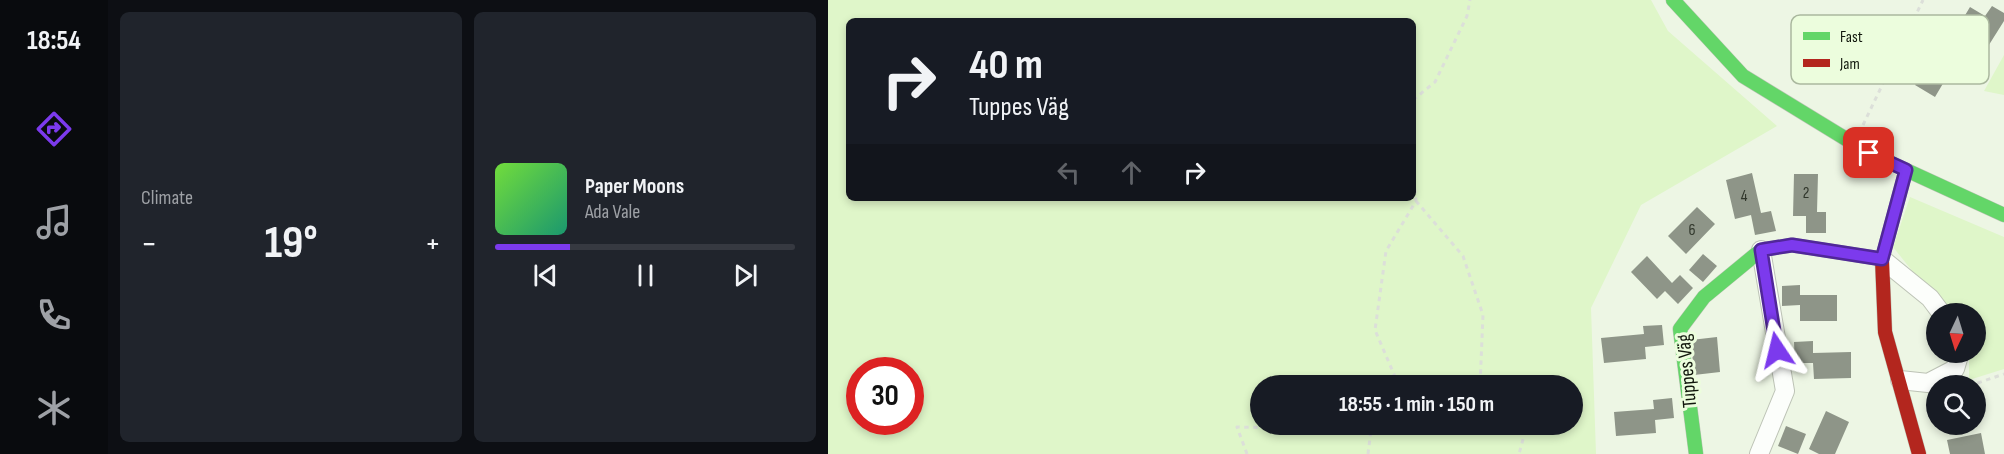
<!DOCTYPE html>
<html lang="en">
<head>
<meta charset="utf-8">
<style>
  body { margin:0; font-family:"Sofia Sans Condensed",sans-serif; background:#20242c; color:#f1f3f6; height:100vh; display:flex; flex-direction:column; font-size:22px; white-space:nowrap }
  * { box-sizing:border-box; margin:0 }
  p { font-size:20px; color:#9ea1a6 }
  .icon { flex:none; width:33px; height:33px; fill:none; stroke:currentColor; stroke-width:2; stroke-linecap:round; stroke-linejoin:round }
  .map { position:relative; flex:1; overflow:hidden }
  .details { display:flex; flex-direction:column; gap:12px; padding:12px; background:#0d0f14; width:720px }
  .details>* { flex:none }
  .hud { position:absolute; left:18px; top:18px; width:570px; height:183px; border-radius:9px; box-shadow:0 3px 9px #0003; background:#171b24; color:#f1f3f6; overflow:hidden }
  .needle { width:39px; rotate:184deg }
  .fabs { position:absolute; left:1098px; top:303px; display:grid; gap:12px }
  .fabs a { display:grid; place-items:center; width:60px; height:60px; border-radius:50%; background:#171b24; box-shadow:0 3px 9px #0003; font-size:30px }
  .speed { position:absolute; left:18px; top:357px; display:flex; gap:12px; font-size:30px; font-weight:700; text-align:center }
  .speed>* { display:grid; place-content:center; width:78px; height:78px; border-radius:50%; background:#171b24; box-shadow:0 3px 9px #0003; line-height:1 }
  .speed .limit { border:9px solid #d22; background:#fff; color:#111 }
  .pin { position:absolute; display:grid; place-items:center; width:51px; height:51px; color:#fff; margin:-26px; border-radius:12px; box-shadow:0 3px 9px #0006 }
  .me { position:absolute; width:66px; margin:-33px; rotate:350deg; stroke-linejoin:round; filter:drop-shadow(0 0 4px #0008) }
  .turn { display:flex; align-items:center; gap:21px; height:126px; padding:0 24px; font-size:27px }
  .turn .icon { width:78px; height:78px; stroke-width:2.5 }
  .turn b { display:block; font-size:42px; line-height:51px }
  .lanes { display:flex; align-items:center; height:57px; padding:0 24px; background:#0003; justify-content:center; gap:30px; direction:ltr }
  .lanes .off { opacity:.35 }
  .big { font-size:45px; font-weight:700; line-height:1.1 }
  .details .tile { flex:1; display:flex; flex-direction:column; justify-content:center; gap:9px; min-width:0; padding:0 21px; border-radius:9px; background:#20242c }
  .song { display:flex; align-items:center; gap:18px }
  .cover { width:72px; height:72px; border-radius:9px; background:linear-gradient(135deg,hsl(100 70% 55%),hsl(160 70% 35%)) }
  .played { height:6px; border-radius:3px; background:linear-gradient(90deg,#7c3aed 25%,#363941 25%) }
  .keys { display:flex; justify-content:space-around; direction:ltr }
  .heat { display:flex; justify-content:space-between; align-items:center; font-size:33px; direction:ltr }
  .details .tiles { flex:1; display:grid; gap:12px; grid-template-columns:repeat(2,1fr) }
  .trip { position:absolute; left:422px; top:375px; width:333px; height:60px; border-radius:30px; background:#171b24; box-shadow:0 3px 9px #0003; font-weight:700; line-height:60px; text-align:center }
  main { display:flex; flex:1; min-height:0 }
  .tab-bar { display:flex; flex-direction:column; width:108px; justify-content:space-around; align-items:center; background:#090b0e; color:#9ea1a6 }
  .tab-bar .icon { width:42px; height:42px }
  .tab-bar .selected { color:#7c3aed }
  .tab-bar b { font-size:27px; color:#f1f3f6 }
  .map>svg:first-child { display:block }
  .green { fill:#dff6c9; fill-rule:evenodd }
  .building { fill:#8e9588 }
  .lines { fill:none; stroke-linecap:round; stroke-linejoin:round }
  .street-casing { stroke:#bdc3b6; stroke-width:20 }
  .fast-casing { stroke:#bdc3b6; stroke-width:15 }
  .jam-casing { stroke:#bdc3b6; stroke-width:15 }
  .path { stroke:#dcdfd9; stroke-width:3; stroke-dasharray:4.5 4.5; stroke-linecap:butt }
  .street { stroke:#fcfefb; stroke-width:18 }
  .fast { stroke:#63d668; stroke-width:14 }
  .jam { stroke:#b3261e; stroke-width:14 }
  .route-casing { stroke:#51269a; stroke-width:15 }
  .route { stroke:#7c3aed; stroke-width:10 }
  .labels { text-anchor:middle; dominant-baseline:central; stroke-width:6; stroke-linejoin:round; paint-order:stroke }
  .number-label { font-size:16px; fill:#30362b }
  .street-label { font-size:20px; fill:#11170c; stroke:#ecfddd }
  .key { fill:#ecfddd; stroke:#aab89e; stroke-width:1.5 }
  .key-label { font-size:16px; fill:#11170c }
</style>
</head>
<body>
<main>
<nav class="tab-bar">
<b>18:54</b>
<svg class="icon selected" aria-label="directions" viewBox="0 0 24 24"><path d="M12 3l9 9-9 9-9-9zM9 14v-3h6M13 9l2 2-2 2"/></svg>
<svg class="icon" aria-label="music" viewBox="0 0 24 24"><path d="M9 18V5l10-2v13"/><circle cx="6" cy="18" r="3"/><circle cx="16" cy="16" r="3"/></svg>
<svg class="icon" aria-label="phone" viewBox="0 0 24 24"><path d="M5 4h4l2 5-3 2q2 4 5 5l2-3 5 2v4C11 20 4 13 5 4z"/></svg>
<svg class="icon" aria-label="climate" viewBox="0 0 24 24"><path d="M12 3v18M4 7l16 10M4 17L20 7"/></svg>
</nav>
<section class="details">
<div class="tiles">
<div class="tile"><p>Climate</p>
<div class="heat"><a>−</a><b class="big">19°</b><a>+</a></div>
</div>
<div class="tile">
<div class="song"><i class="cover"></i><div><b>Paper Moons</b><p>Ada Vale</p></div></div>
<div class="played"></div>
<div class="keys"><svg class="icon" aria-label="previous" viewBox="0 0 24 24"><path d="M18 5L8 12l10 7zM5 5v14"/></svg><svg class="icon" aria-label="pause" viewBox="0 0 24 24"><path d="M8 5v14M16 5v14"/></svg><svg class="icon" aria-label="next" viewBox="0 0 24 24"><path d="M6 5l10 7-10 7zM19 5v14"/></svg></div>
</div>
</div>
</section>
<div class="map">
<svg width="1176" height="454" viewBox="0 0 1176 454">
  <rect width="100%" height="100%" fill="#edf6e4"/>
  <!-- green -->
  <path class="green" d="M0,0H823L840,31L949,126L813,205L763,308L768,454H0ZM21,21H585V198H21ZM82,370V422H32V370ZM432,386H744V424H432Z
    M1176,55V95L1156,91Z
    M1082,197L1176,237V369L1141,380V353L1148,352V314L1118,313L1065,247Z"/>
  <!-- building -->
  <path class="building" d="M1164,6L1176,13V21L1159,48L1141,37L1145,29L1133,22L1142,7L1157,16Z
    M1116,50L1139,62L1132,75L1123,70L1107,97L1087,85L1102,58L1109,62Z
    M924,173L933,213L943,211L948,231L927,235L923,215L907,219L898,180Z
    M966,174H990L989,212H998V233H978V216H965Z
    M869,207L887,224L858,254L840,236Z
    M875,254L889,266L875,282L861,270Z
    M819,256L844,283L852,275L865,288L850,304L837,291L829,299L803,272Z
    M972,285V295H1009V321H972V305L954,306V286Z
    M834,325L836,345L817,347L818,359L776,363L773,338L816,334L815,326Z
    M889,337L892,372L866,375L863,340Z
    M985,341V353L1023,352V378L986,379L985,363H967L966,342Z
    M844,398L846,418L827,420L828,433L788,436L786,412L826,409L825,400Z
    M998,411L1021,422L1007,454H991L981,449Z
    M958,426L978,434L970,454L950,446Z
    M1153,433L1157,454H1122L1119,440Z"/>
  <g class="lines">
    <defs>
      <path id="street" d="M1054,259L1102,298L1114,314
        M1072,380L1100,383L1127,369L1132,352
        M931,454L957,391L933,250"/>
      <path id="fast" d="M845,0L915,76L1041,153L1176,215
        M868,454L852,329L876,297L933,250L964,245L1054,259L1078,170"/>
      <path id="jam" d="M1054,259L1057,332L1091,454"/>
    </defs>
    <!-- street casing -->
    <use href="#street" class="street-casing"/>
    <!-- fast casing -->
    <use href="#fast" class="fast-casing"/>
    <!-- jam casing -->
    <use href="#jam" class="jam-casing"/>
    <!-- path -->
    <path class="path" d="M585,100L607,82L639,16L642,0
      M1035,125L1095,0
      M588,201L635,256L655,315L652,386
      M571,386L547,330L558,251L588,201L585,170
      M1141,386L1176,374
      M1099,405L1108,401
      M690,424L697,432L691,454
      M419,454L409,427L543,430
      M540,454L543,430L558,424"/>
    <!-- street -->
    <use href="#street" class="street"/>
    <!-- fast -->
    <use href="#fast" class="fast"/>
    <!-- jam -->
    <use href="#jam" class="jam"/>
  </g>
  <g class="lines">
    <defs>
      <path id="route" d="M949,350L933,250L964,245L1054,259L1078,170L1041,153"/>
    </defs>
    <!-- route casing -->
    <use href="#route" class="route-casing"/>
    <!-- route -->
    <use href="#route" class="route"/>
  </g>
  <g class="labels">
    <!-- number labels -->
    <g class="number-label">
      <text x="978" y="193">2</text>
      <text x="916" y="196">4</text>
      <text x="864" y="230">6</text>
    </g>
    <!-- street labels -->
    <g class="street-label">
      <text transform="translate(859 371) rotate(-95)">Tuppes Väg</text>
    </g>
  </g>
  <!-- legend -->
  <rect x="963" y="15" width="198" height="69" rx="9" class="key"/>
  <rect x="975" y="32" width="27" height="8" fill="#63d668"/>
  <rect x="975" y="59" width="27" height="8" fill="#b3261e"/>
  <g class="key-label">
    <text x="1012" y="42">Fast</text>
    <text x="1012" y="69">Jam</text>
  </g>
</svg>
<div class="fabs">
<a><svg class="needle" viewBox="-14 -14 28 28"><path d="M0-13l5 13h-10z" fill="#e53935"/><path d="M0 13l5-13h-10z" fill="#9ea1a6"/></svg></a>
<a><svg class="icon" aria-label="search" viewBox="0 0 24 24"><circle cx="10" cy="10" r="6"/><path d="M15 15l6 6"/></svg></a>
</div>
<div class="speed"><div class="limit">30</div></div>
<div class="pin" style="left:1041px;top:153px;background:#d93025"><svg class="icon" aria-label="arrive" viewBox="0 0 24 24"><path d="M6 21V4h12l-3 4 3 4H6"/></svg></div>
<svg class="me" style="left:949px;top:350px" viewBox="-20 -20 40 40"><path d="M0-17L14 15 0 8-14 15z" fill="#7c3aed" stroke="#fff" stroke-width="4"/></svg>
<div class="trip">18:55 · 1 min · 150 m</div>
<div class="hud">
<div class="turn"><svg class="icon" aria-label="right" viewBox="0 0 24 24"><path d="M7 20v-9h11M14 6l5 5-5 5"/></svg><div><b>40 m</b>Tuppes Väg</div></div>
<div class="lanes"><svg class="icon off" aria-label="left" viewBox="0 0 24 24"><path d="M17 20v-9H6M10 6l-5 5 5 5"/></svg><svg class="icon off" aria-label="ahead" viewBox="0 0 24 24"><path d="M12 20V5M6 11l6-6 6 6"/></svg><svg class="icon" aria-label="right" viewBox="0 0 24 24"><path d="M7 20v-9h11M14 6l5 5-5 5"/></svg></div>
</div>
</div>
</main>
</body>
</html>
